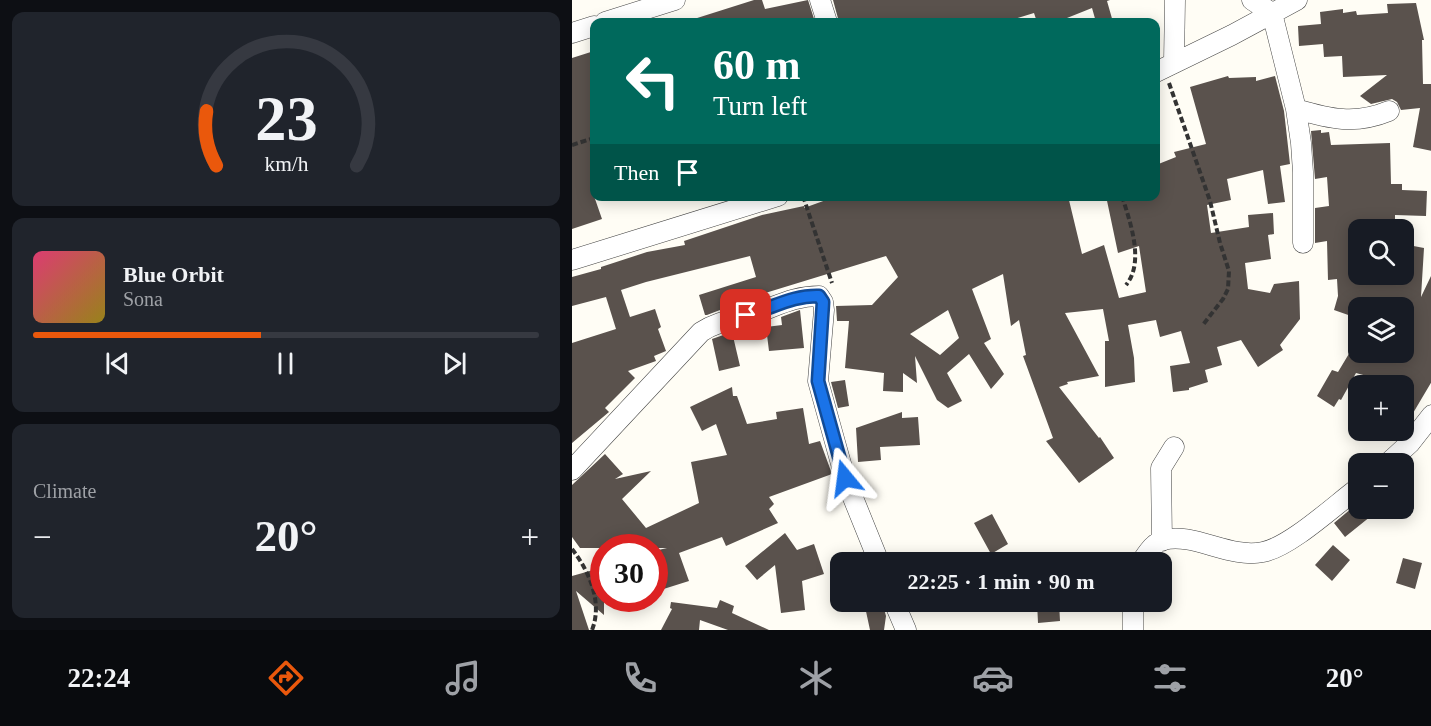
<!DOCTYPE html>
<html lang="en">
<head>
<meta charset="utf-8">
<style>
  body { margin:0; font-family:Georgia,serif; background:#20242c; color:#f1f3f6; height:100vh; display:flex; flex-direction:column; font-size:22px; white-space:nowrap }
  * { box-sizing:border-box; margin:0 }
  p { font-size:20px; color:#9ea1a6 }
  .icon { flex:none; width:33px; height:33px; fill:none; stroke:currentColor; stroke-width:2; stroke-linecap:round; stroke-linejoin:round }
  .map { position:relative; flex:1; overflow:hidden }
  .sheet { display:flex; flex-direction:column; gap:12px; padding:12px; background:#0d0f14; width:572px }
  .sheet>* { flex:none }
  .top-card { position:absolute; left:18px; top:18px; width:570px; height:183px; border-radius:12px; box-shadow:0 3px 15px #0003; background:#00695c; color:#fff; overflow:hidden }
  .buttons { position:absolute; left:776px; top:219px; display:grid; gap:12px }
  .buttons a { display:grid; place-items:center; width:66px; height:66px; border-radius:12px; background:#171b24; box-shadow:0 3px 15px #0003; font-size:30px }
  .speed { position:absolute; left:18px; top:534px; display:flex; gap:12px; font-size:30px; font-weight:700; text-align:center }
  .speed>* { display:grid; place-content:center; width:78px; height:78px; border-radius:50%; background:#171b24; box-shadow:0 3px 15px #0003; line-height:1 }
  .speed .limit { border:9px solid #d22; background:#fff; color:#111 }
  .pin { position:absolute; display:grid; place-items:center; width:51px; height:51px; color:#fff; margin:-26px; border-radius:12px; box-shadow:0 3px 9px #0006 }
  .me { position:absolute; width:66px; margin:-33px; rotate:344deg; stroke-linejoin:round; filter:drop-shadow(0 0 4px #0008) }
  .turn { display:flex; align-items:center; gap:21px; height:126px; padding:0 24px; font-size:27px }
  .turn .icon { width:78px; height:78px; stroke-width:2.5 }
  .turn b { display:block; font-size:42px; line-height:51px }
  .then { display:flex; align-items:center; height:57px; padding:0 24px; background:#0003; gap:12px; font-size:22px }
  .big { font-size:45px; font-weight:600; line-height:1.1 }
  .sheet .card { flex:1; display:flex; flex-direction:column; justify-content:center; gap:9px; min-width:0; padding:0 21px; border-radius:12px; background:#20242c }
  .sheet .dial { align-items:center; gap:0 }
  .dial svg { height:156px; overflow:visible; fill:none; stroke:#363941; stroke-width:7; stroke-linecap:round; text-anchor:middle }
  .dial text { fill:#f1f3f6; stroke:none }
  .song { display:flex; align-items:center; gap:18px }
  .cover { width:72px; height:72px; border-radius:9px; background:linear-gradient(135deg,hsl(340 70% 55%),hsl(50 70% 35%)) }
  .played { height:6px; border-radius:3px; background:linear-gradient(90deg,#ea580c 45%,#363941 45%) }
  .keys { display:flex; justify-content:space-around; direction:ltr }
  .heat { display:flex; justify-content:space-between; align-items:center; font-size:33px; direction:ltr }
  .trip { position:absolute; left:258px; top:552px; width:342px; height:60px; border-radius:12px; background:#171b24; box-shadow:0 3px 15px #0003; font-weight:600; line-height:60px; text-align:center }
  .tabs { display:flex; height:96px; justify-content:space-around; align-items:center; background:#090b0e; color:#9ea1a6 }
  .tabs .icon { width:42px; height:42px }
  .tabs .current { color:#ea580c }
  .tabs b { font-size:27px; color:#f1f3f6 }
  main { display:flex; flex:1; min-height:0 }
  .map>svg:first-child { display:block }
  .building { fill:#5a524d; fill-rule:evenodd }
  .lines { fill:none; stroke-linecap:round; stroke-linejoin:round }
  .minor-casing { stroke:#444; stroke-width:21 }
  .path { stroke:#333; stroke-width:4; stroke-dasharray:6 3; stroke-linecap:butt }
  .minor { stroke:#fff; stroke-width:20 }
  .route-casing { stroke:#114b97; stroke-width:15 }
  .route { stroke:#1a73e8; stroke-width:10 }
</style>
</head>
<body>
<main>
<section class="sheet">
<div class="card dial"><svg viewBox="0 0 100 80">
<path d="M14 69A42 42 0 1 1 86 69"/>
<path d="M14 69A42 42 0 0 1 9 41" stroke="#ea580c"/>
<text x="50" y="56" font-size="32" font-weight="700">23</text>
<text x="50" y="72" font-size="11">km/h</text>
</svg></div>
<div class="card">
<div class="song"><i class="cover"></i><div><b>Blue Orbit</b><p>Sona</p></div></div>
<div class="played"></div>
<div class="keys"><svg class="icon" aria-label="previous" viewBox="0 0 24 24"><path d="M18 5L8 12l10 7zM5 5v14"/></svg><svg class="icon" aria-label="pause" viewBox="0 0 24 24"><path d="M8 5v14M16 5v14"/></svg><svg class="icon" aria-label="next" viewBox="0 0 24 24"><path d="M6 5l10 7-10 7zM19 5v14"/></svg></div>
</div>
<div class="card"><p>Climate</p>
<div class="heat"><a>−</a><b class="big">20°</b><a>+</a></div>
</div>
</section>
<div class="map">
<svg width="860" height="630" viewBox="0 0 860 630">
  <rect width="100%" height="100%" fill="#fffdf5"/>
  <!-- building -->
  <path class="building" d="M182,0H190L193,9L236,0L243,22H122V19Z
    M261,0H538L535,1L541,22H524L520,8L485,22H465L462,13L433,22H267Z
    M844,3L852,40H850L851,84H860V151L841,147L848,108L829,110L825,102L820,99L799,104L788,96L815,75L771,77L770,56L752,57L751,44L727,46L726,26L749,24L748,12L771,9V13L784,11L785,15L816,13L815,4Z
    M22,51V196L30,219L0,229V58Z
    M656,76L657,78L684,77V81L703,76L712,111L718,164L708,166L713,202L696,204L691,170L655,179L659,200L635,205L639,233L677,227L676,215L701,213L702,234L696,235L699,259L673,263L676,289L698,293L702,284L727,281L728,319L708,345L711,350L686,367L669,340L645,347L650,365L633,370L636,382L617,388V390L601,392L598,366L618,363L609,331L588,337L584,320L556,325L562,358L563,382L533,387V341H537L531,309L493,313L527,376L495,382L496,384L487,387L527,438L528,437L542,458L507,483L474,441L481,438L451,356L454,355L447,320L439,326L431,274L400,289L419,339L412,343L432,374L419,389L397,354L375,373L390,401L376,408L365,400L343,356L345,383L331,373V392L311,391L312,373L273,368L277,321H265L264,306L300,305L326,277L314,256L148,307V310L135,315H133L127,295L184,277L178,256L74,282L49,290L58,317L83,309L89,327L86,329L94,351L82,356L84,361L56,371L63,378L33,408L37,412L0,443V343L44,329L34,297L0,306V277L29,269V267L75,252L113,245L112,241L190,215L232,206V208L265,196H496L510,254L532,245L547,298L574,292L567,246L546,253L534,196H584V165L604,157L602,152L634,144L618,87ZM376,310L387,338L368,355L338,334Z
    M749,130V133L757,132L759,145L818,143L819,184H830V190L855,191L854,216L823,215V230H786V234L780,235L786,284L823,285L825,274H831V244L852,248L849,297L860,274V381L831,430V386L784,373L769,400L767,399L762,407L745,396L760,370L766,372L778,352H831V308H815L816,302L788,301L782,317L762,310L766,296L765,279L756,280L755,241L743,243V208L757,206L755,177L743,179L739,131Z
    M228,310L232,348L197,351L194,327L210,325L209,317Z
    M160,332L168,366L147,371L140,339Z
    M273,380L277,406L266,408L259,382Z
    M160,387L161,396H165L175,424L205,419L204,412L231,408L237,444L248,441L260,474L197,497L202,504L197,509L206,523L154,546L150,537L107,553L117,581L82,592V551L95,548H8L0,537V485L33,454L51,474L43,479L79,471L50,499L74,528L127,503L119,462L155,455L144,424L130,431L118,407Z
    M330,412V418L346,417L348,445L308,447L309,460L286,462L284,428Z
    M780,508H809L773,537L762,523Z
    M420,514L436,544L419,554L402,523Z
    M213,533L225,550L242,544L252,574L230,581L233,610L209,613L203,565L185,580L173,566Z
    M761,545L778,560L760,581L743,565Z
    M831,558L850,563L843,589L824,583Z
    M32,567V615L4,591L17,630H0V576Z
    M148,600L162,606L160,613L197,630H156L128,620L127,630H89L100,609L98,608L99,602L145,608Z
    M292,602H310L314,616L312,630H298Z
    M465,602H487L488,621L466,623Z"/>
  <g class="lines">
    <defs>
      <path id="minor" d="M248,0L255,22
        M680,0L700,13L724,109L729,143L731,172V243
        M33,22L103,0
        M0,33L22,26
        M602,62L603,0
        M584,72L660,35L725,0
        M724,109C758,119 783,125 817,111
        M0,260L206,196
        M815,464L838,443L860,415
        M0,470L129,332C147,320 167,319 187,312C209,304 224,296 247,296L251,302L252,310L246,381L273,478L307,562
        M590,541L589,468L602,447
        M569,562C575,554 581,543 591,540C622,532 657,559 691,552C718,547 763,505 786,488
        M322,602L334,630
        M561,602V630"/>
    </defs>
    <!-- minor casing -->
    <use href="#minor" class="minor-casing"/>
    <!-- path -->
    <path class="path" d="M597,83L638,201L648,243L657,271L656,289L651,299L630,326
      M0,145L22,138
      M231,196L260,283
      M550,196C558,222 573,262 554,285
      M0,549C17,571 31,602 20,630"/>
    <!-- minor -->
    <use href="#minor" class="minor"/>
  </g>
  <g class="lines">
    <defs>
      <path id="route" d="M174,315C199,309 220,295 247,296L251,302L246,381L273,478"/>
    </defs>
    <!-- route casing -->
    <use href="#route" class="route-casing"/>
    <!-- route -->
    <use href="#route" class="route"/>
  </g>
</svg>
<div class="buttons">
<a><svg class="icon" aria-label="search" viewBox="0 0 24 24"><circle cx="10" cy="10" r="6"/><path d="M15 15l6 6"/></svg></a>
<a><svg class="icon" aria-label="layers" viewBox="0 0 24 24"><path d="M12 4l9 5-9 5-9-5zM3 14l9 5 9-5"/></svg></a>
<a>+</a>
<a>−</a>
</div>
<div class="speed"><div class="limit">30</div></div>
<div class="pin" style="left:174px;top:315px;background:#d93025"><svg class="icon" aria-label="arrive" viewBox="0 0 24 24"><path d="M6 21V4h12l-3 4 3 4H6"/></svg></div>
<svg class="me" style="left:273px;top:478px" viewBox="-20 -20 40 40"><path d="M0-17L14 15 0 8-14 15z" fill="#1a73e8" stroke="#fff" stroke-width="4"/></svg>
<div class="trip">22:25 · 1 min · 90 m</div>
<div class="top-card">
<div class="turn"><svg class="icon" aria-label="left" viewBox="0 0 24 24"><path d="M17 20v-9H6M10 6l-5 5 5 5"/></svg><div><b>60 m</b>Turn left</div></div>
<div class="then">Then<svg class="icon" aria-label="arrive" viewBox="0 0 24 24"><path d="M6 21V4h12l-3 4 3 4H6"/></svg></div>
</div>
</div>
</main>
<nav class="tabs">
<b>22:24</b>
<svg class="icon current" aria-label="directions" viewBox="0 0 24 24"><path d="M12 3l9 9-9 9-9-9zM9 14v-3h6M13 9l2 2-2 2"/></svg>
<svg class="icon" aria-label="music" viewBox="0 0 24 24"><path d="M9 18V5l10-2v13"/><circle cx="6" cy="18" r="3"/><circle cx="16" cy="16" r="3"/></svg>
<svg class="icon" aria-label="phone" viewBox="0 0 24 24"><path d="M5 4h4l2 5-3 2q2 4 5 5l2-3 5 2v4C11 20 4 13 5 4z"/></svg>
<svg class="icon" aria-label="climate" viewBox="0 0 24 24"><path d="M12 3v18M4 7l16 10M4 17L20 7"/></svg>
<svg class="icon" aria-label="car" viewBox="0 0 24 24"><path d="M5 17H2v-5l4-1 3-4h7l3 4 3 1v5h-3M9 17h6M6 11h13"/><circle cx="7" cy="17" r="2"/><circle cx="17" cy="17" r="2"/></svg>
<svg class="icon" aria-label="filters" viewBox="0 0 24 24"><path d="M4 7h16M4 17h16"/><circle cx="9" cy="7" r="2"/><circle cx="15" cy="17" r="2"/></svg>
<b>20°</b>
</nav>
</body>
</html>
